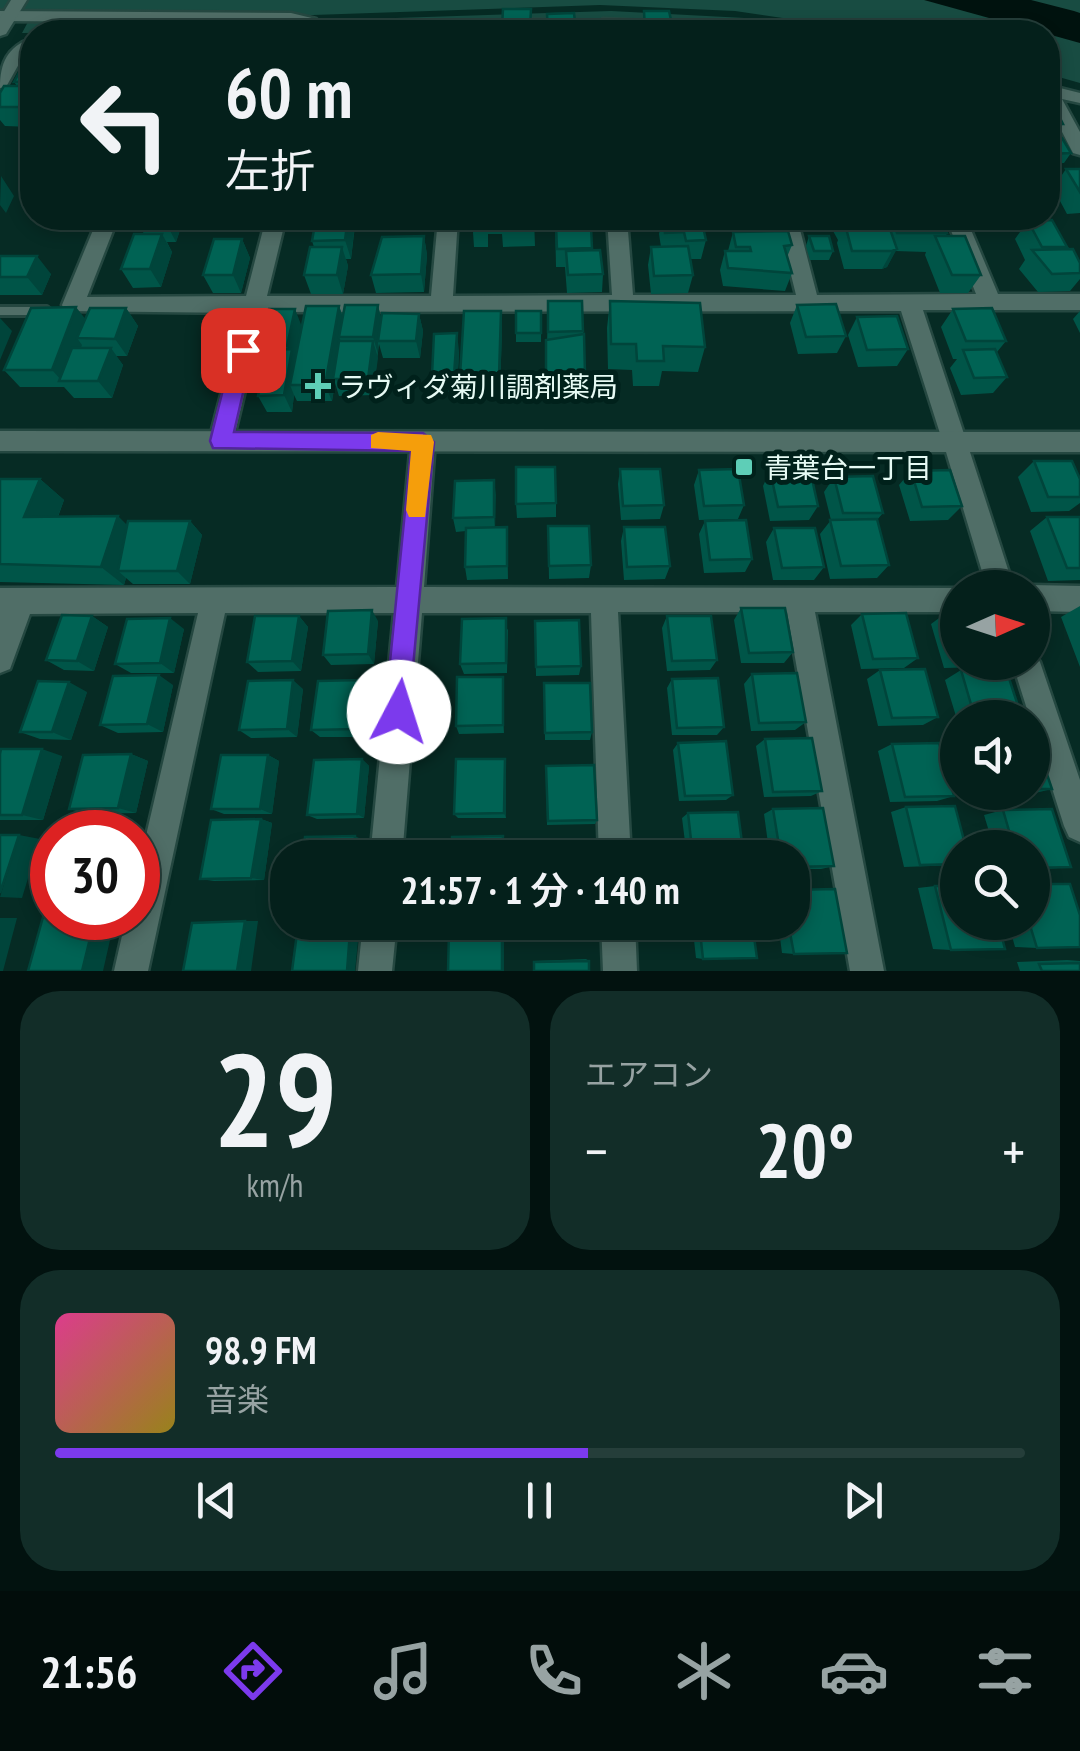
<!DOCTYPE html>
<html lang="ja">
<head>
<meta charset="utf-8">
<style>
  body { margin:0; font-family:"PT Sans Narrow","Noto Sans JP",sans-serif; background:#122d28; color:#f1f3f6; height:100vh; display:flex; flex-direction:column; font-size:38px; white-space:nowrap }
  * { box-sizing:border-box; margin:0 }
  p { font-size:32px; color:#97a3a3 }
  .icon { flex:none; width:55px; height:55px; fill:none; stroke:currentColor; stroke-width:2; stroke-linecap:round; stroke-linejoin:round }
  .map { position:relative; height:971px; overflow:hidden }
  .drawer { display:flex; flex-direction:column; gap:20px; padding:20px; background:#02120f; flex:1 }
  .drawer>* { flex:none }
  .guide { position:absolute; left:20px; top:20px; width:1040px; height:210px; border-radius:40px; box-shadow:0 5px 15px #0003,0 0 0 2px #253e3a; background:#04201b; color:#f1f3f6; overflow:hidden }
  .needle { width:65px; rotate:87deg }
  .tools { position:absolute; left:940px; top:570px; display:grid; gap:20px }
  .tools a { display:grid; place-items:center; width:110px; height:110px; border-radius:50%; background:#04201b; box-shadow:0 5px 15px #0003,0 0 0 2px #253e3a; font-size:50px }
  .speed { position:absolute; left:30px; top:810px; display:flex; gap:20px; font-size:50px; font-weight:700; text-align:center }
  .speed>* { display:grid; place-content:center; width:130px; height:130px; border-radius:50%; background:#04201b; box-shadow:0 5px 15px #0003,0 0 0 2px #253e3a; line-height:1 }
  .speed .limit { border:15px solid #d22; background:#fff; color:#111 }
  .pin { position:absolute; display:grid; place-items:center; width:85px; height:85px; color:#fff; margin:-42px; border-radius:20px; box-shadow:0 5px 15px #0006 }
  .me { position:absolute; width:110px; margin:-55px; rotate:5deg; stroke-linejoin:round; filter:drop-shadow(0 0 8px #0008) }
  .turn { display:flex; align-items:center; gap:35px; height:210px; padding:0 40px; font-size:45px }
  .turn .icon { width:130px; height:130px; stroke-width:2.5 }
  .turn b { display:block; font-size:70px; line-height:85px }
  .big { font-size:75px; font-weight:600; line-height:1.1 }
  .drawer .tile { flex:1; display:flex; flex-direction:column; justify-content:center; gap:15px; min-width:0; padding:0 35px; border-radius:40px; background:#122d28 }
  .drawer .dial { align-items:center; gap:0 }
  .dial b { font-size:130px; line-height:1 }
  .song { display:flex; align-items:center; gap:30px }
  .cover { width:120px; height:120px; border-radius:15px; background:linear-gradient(135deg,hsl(330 70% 55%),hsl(50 70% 35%)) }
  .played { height:10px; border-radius:5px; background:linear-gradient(90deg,#7c3aed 55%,#253e3a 55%) }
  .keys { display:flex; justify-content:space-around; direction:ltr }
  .heat { display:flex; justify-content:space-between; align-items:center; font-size:55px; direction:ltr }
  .drawer .tiles { flex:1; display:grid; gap:20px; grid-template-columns:1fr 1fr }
  .tile:last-child { grid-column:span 2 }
  .trip { position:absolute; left:270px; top:840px; width:540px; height:100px; border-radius:40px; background:#04201b; box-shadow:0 5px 15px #0003,0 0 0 2px #253e3a; font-weight:600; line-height:100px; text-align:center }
  .tabs { display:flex; height:160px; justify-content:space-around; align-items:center; background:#020d0b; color:#97a3a3 }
  .tabs .icon { width:70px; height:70px }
  .tabs .selected { color:#7c3aed }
  .tabs b { font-size:45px; color:#f1f3f6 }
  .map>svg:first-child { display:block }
  .green { fill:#184c42 }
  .water { fill:#00120e }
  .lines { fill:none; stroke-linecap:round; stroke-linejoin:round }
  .service-casing { stroke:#254841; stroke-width:6 }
  .minor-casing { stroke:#254841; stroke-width:5 }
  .tertiary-casing { stroke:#254841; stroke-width:5 }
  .service { fill:#506e67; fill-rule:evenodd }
  .minor { fill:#506e67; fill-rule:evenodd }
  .tertiary { fill:#506e67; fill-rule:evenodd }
  .wall { fill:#005548 }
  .shaded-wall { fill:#00453b }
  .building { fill:#006354; stroke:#00453b; stroke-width:2.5 }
  .route { fill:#7c3aed; stroke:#51269a; stroke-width:2.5 }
  .slow { fill:#f59e0b }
  .poi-dot { fill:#5eceb7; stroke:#00211b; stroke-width:4 }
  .labels { text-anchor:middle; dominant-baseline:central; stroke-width:10; stroke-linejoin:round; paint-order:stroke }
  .poi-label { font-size:28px; fill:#e6faf4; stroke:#00211b; text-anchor:start }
</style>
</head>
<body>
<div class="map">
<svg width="1080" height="971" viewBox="0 0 1080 971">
  <rect width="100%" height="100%" fill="#062b24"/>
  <!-- green -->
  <path class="green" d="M0,0H1080V83L1048,74V32H879L735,11L600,5L313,15L0,12Z
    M611,11L764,19L850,32L598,19L334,32L324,25L334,20Z
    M264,19L304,24L313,30L22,33L29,20Z"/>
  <!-- water -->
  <path class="water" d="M924,0H1031L1074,11L1080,13V43Z"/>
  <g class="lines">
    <defs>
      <path id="service" d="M522,20L603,22L607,24L603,26L522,24L468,32L458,31L462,29Z
        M0,307H47L52,311L47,315H0Z"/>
      <path id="minor" d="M0,11L291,13L316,19L328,32H312L291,23L0,21Z
        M603,19L783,27L791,32L611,29V32H595V24Z
        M422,27H462L470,32H414Z
        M32,38V50L24,55L6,87L0,88C0,63 7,47 32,38Z
        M1048,85L1080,93V103L1062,99L1080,132V155L1073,153L1048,105Z
        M98,218H118L87,297L246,296L266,218H286L267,296H431L438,218H458L453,296L612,295L607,218H627L633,295H796L777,218H797L817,295L976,294L946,218H966L998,294H1080V310H923L967,443L964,450H946L943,443L901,311L264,312L233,441L230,448H212L209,441L242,313L65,311L62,305Z
        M423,432L432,435L435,442L424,587L961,588H958V612H815L884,971H850L787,612H618L631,858H599L591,613H422L402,858H370L394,613H225L148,971H114L126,918H138V870L198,613L30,614L10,669L0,673V588L397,587L411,442L414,435Z
        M1032,585L1080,586V612L1032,611V588H1026Z
        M363,922H397L392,971H358Z
        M601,922H635L637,971H603Z"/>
      <path id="tertiary" d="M11,0H27L6,34L0,36V18Z
        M0,431L1080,432V452H970L1014,588H987L946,452L0,451Z
        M1032,651L1040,662L1080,780V842L1069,837L1064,826L1012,662H1032Z"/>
    </defs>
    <!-- service casing -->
    <use href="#service" class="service-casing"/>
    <!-- minor casing -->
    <use href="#minor" class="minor-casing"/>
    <!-- tertiary casing -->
    <use href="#tertiary" class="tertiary-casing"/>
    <!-- service -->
    <use href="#service" class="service"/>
    <!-- minor -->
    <use href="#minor" class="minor"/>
    <!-- tertiary -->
    <use href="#tertiary" class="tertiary"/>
  </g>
  <!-- wall -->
  <path class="wall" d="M503,9H531V32H499H502Z
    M644,11L673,29L672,32H642Z
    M32,67V127L5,126L0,120V93L17,86L14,82Z
    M1048,76L1059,97L1052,108L1063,124L1053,139L1071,153L1064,163L1048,164Z
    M1066,169H1080V213L1067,214L1053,188Z
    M35,218H76L73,225L40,224Z
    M184,218L176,242H167L172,252L161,287L133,288L121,269L144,234L138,223Z
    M208,218H244L241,228L213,227Z
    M305,218H356L351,259H346L348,266L343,294H311L304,275L314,247L312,241L315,219L305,220Z
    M472,218H534L535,246L503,247L502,234H488V247H474Z
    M555,218H590L592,250L603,274L602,292L567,293L565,267H556Z
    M662,218H701L706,240L701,259H690L693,275L688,293L651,294L648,265L651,247H661L659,234Z
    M737,218L786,224L784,231L792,245L787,257L792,273L785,291L723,286L720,270L725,251H728L733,232H737L735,224Z
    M828,218H884V225L888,218H941L947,233L946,236L981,275L968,293H940L925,255L926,252L895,251L887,267L882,269H844L837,243L838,240L827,220Z
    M1028,221L1067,247L1064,250L1080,273V279L1070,291L1038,292L1019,269L1025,260L1015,239Z
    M424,236L427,255L424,292L376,293L371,275Z
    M809,236L833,251L829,260H810L806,246Z
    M242,239L250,258L241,293H213L203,275Z
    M0,256L51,274L42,295H0Z
    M548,301H582L585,374L583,391H546Z
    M610,301L705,347L698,372L662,371L659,386H633L632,370L608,369L607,328Z
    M378,305L381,319L419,314L423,331L420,358H383L379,344L373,395L339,396L335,383L332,401H297L294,395L292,412H267L258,396L265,358L260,346L339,306L343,317Z
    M797,305L846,336L837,353L798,354L790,323Z
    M126,308L138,326L127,356H116L123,365L112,398H74L64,387H20L4,370L85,319Z
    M953,309L1006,341L997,352L1007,377L993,393L961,395L950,368L957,359H953L941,327Z
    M501,311L502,329L500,392H462L460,376Z
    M516,311H541V342H516Z
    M1080,311V333L1073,319Z
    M857,317L908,349L897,366L858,367L848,335Z
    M459,351L457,392H435L432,375Z
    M1034,461L1080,479V503L1069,511L1031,512L1018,477Z
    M620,469L664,505L660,519L621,520L618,484Z
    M699,470L744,505L738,519L699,520L694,485Z
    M770,471L818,506L809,520L770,521L763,486Z
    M911,471L962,506L948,520L910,521L899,485Z
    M834,477L883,513L877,520L889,565L877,578L830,579L820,534L831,520L824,492Z
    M0,479H40L64,500L58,517L127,526L190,521L202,535L190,584H133L126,578L124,585L0,582Z
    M494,480L495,527H507L508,579L467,580L465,567L466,531L456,532L453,518Z
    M556,503V517L517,518L516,504Z
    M1047,517H1080V580L1048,581L1030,531Z
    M705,521L752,559L745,572L704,573L699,534Z
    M548,526L591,565L589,578L549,579Z
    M624,527L670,566L665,579L624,580L621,541Z
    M774,528L824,567L814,580H773L766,542Z
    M1080,606V667L1061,617Z
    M741,608L793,652L784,663H741L734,620Z
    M946,613H958V662H996L987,667L944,668L931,624Z
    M862,614L918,658L904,668L861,669L851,625Z
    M92,616L108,627L94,671L64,670L46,660Z
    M299,616L308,627L301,671L258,672L247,662Z
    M667,616L717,660L710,670L667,671L662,628Z
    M378,621L374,664L331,665L323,655Z
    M535,621L581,666L579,675L536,676Z
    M184,629L174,673H131L115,664Z
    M508,629L507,673L464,674L460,664Z
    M880,670L938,717L923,725L878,726L867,679Z
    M961,670L1022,718H958V723L945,680Z
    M752,674L806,722L795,730L751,731L744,684Z
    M503,677L504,733L459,734L456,726Z
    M672,679L724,727L717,735H672L667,688Z
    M544,683L592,732L590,740H545Z
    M173,685L163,732L118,733L100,725Z
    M303,689L297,737L251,738L239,730Z
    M370,689L366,737H320L311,730Z
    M87,692L71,740L40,739L20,732Z
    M1032,736L1052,789L1031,794L984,795V792H1032Z
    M765,739L822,791L811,796L764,797L756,746Z
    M678,743L733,795L726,800L679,801L673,750Z
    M892,744L954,796L937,801L890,802L878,751Z
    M0,754L62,756L43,820H0Z
    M131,754L148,761L136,813L88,814L69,809Z
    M268,755L279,761L272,814H224L211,809Z
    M362,759L369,766L364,818L317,819L307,815Z
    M506,765V818H458L454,814Z
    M546,766L597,820L595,824L547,825Z
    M906,807L958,848V865L904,867L891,812Z
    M773,809L834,866L821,869H792V858H770L764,814Z
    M1003,810L1071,867L1032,870V848H994L984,815Z
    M688,813L744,858H687L682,818Z
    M261,819L272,823L264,880L214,881L200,879Z
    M935,886L951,950L933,949L918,888Z
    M692,922H752L703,959L696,958Z
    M778,922H792L794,954L782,953Z
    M1008,922H1032L1037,948L1015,947Z
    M586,959L589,961L534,971V961Z
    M1067,960L1080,961V971H1020L1017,962Z"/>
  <!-- shaded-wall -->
  <path class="shaded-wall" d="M247,21L250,32H243Z
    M81,23L86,32H76Z
    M1,176L14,196L6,213L0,205Z
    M168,218H184L176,242L166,223Z
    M236,218H244L241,228Z
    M348,218H354L355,222L351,259L345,240Z
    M162,234L172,252L161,287L150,269Z
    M424,236L427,255L424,292L421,274Z
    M242,239L250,258L241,293L233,275Z
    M342,247L348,266L343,294L337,275Z
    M897,249L887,267L882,269L892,251Z
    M37,256L51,274L42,295L27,277Z
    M378,305L382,323L378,341V354L373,337Z
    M339,306L345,324L339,337L342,343L333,379L335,383L332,401L325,385Z
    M76,307L90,325L77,338L82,345L69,381H62L52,370Z
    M126,308L138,326L127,356L115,339Z
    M295,309L302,327L290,385L294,395L292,412L284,395L291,355L287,346Z
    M501,311L502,329L500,392L499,376Z
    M419,314L423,331L420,358L416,341Z
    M0,318L12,331L0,360Z
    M457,333L459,351L457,392L454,375Z
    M373,341L378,358L373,395L368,379Z
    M111,348L123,365L112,398L98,381Z
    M40,479L64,500L50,537L24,517Z
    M494,480L496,495L495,531L494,517Z
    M118,516L139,537L118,571L126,578L124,585L101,567Z
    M190,521L202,535L190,584L177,571Z
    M372,610L378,621L374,664L368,654Z
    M92,616L108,627L94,671L77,661Z
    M299,616L308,627L301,671L292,661Z
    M170,618L184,629L174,673L160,663Z
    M159,675L173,685L163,732L147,724Z
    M503,677L504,686V733L503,725Z
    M293,680L303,689L297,737L287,729Z
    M363,680L370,689L366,737L358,729Z
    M69,682L87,692L71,740L52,732Z
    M42,749L62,756L43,820L22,815Z
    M131,754L148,761L136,813L118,808Z
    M268,755L279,761L272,814L260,809Z
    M362,759L369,766L364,818L357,814Z
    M505,759L506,765V818L504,813Z
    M261,819L272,823L264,880L251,878Z
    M19,835L40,839L22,898L0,897Z
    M355,836L363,840L361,858H353Z
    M0,918H17L3,971H0Z
    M95,918H115L103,971H82Z
    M245,921H258L251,971H237Z
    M502,929H504V971H502Z
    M350,931H359L355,971H347Z"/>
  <!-- building -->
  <path class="building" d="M503,9H531L530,28H502Z
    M644,11H669L673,29H645Z
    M574,13L576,32H548L547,14Z
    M413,20H436L434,32H411Z
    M224,21H247L243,32H220Z
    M54,23H81L76,32H48Z
    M186,24H214L211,32H183Z
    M22,67H32V81L14,82Z
    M1048,76L1059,97H1048Z
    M4,86H32V107H0V93Z
    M1055,108L1063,124H1048V109Z
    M1062,138L1071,153L1048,154V139Z
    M1066,169H1080V192Z
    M32,194V206L27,205Z
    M140,218H168L166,223H138Z
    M316,218H348L345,240L312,241Z
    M472,218H486V228H472Z
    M502,218H534L535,228L502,229Z
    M556,218H590V222H556Z
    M663,218H701L706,240L686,241L684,232L665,233Z
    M743,218H782L786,224L745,225Z
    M844,218H884L886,221L846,222Z
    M892,218H941L947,233H897Z
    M1052,220L1067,247H1042L1028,221Z
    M845,224H883L890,229L897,249L892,251H852Z
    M556,226H591L592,248L557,249Z
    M788,231L792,245L784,246L792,273L728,268L725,251H751L750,247H736L733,232Z
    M134,234H162L150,269H121Z
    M424,236L421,274L371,275L382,237Z
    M809,236H829L833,251H814Z
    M935,236H965L981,275H952Z
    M214,239H242L233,275H203Z
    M688,246L693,275L654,276L651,247Z
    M310,247H342L337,275H304Z
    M1073,249L1080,263V273L1052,274L1032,250Z
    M600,250L603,274L568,275L566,251Z
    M0,256H37L27,277H0Z
    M548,301H582L583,331L548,332Z
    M610,301L700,303L705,347L663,346L664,361H637L636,344H611Z
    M836,304L846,336L806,337L797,305Z
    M345,305H378L373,337H339Z
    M306,306H339L325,385H290Z
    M76,307L52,370H4L31,308Z
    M90,308H126L115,339L77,338Z
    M992,308L1006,341H966L953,309Z
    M269,309H295L287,346H260Z
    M464,311H501L499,376H460Z
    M516,311H541V333H516Z
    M382,313L419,314L416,341H378Z
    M897,316L908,349L867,350L857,317Z
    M457,333L454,375H432L434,334Z
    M584,334L585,374H546V340Z
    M339,341H373L368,379H333Z
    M72,348H111L98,381H59Z
    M292,349L284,395L258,396L267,350Z
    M995,349L1007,377L974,378L963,350Z
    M1034,461H1072L1080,479V497H1048Z
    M516,467H555L556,503L516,504Z
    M620,469H660L664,505L623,506Z
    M738,469L744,505L704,506L699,470Z
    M810,470L818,506L778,507L770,471Z
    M950,470L962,506L922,507L911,471Z
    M873,476L883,513H843L834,477Z
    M0,479H40L24,517L118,516L101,567L0,564Z
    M494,480V517L453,518L455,481Z
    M1047,517H1080V568H1067Z
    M877,519L889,565L841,566L830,520Z
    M746,520L752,559L710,560L705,521Z
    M128,521H190L177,571H118Z
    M548,526H589L591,565L549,566Z
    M507,527V566L465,567L466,528Z
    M624,527H665L670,566L627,567Z
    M774,528H815L824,567L782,568Z
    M741,608H785L793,652L749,653Z
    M372,610L368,654L323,655L328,611Z
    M906,613L918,658L873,659L862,614Z
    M946,613H958V649Z
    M62,615L92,616L77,661L46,660Z
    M255,616H299L292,661L247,662Z
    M667,616H711L717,660L672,661Z
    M170,618L160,663L115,664L127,619Z
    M506,618V663L460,664L462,619Z
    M579,620L581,666L536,667L535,621Z
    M925,669L938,717L892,718L880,670Z
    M1006,669L1022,718H975L961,670Z
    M797,673L806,722L759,723L752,674Z
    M159,675L147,724L100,725L113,676Z
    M457,677H503V725L456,726Z
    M718,678L724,727L677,728L672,679Z
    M293,680L287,729L239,730L248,681Z
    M363,680L358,729L311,730L318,681Z
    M38,681L69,682L52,732H20Z
    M544,683H590L592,732L545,733Z
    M1032,736H1034L1052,789H1032Z
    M812,738L822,791L773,792L765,739Z
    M726,741L733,795L685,796L678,743Z
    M939,743L954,796L905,797L892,744Z
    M1,749H42L22,815H0V754Z
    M131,754L118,808L69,809L83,755Z
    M221,755H268L260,809H211Z
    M362,759L357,814L307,815L314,760Z
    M456,759H505L504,813L454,814Z
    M594,765L597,820L548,821L546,766Z
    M955,806L966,848H958V864L920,865L906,807Z
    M823,808L834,866L792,867V858H781L773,809Z
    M1052,809L1071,867L1032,868V848H1014L1003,810Z
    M738,812L744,858H693L688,813Z
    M261,819L251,878L200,879L211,820Z
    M0,835H19L0,893Z
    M355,836L353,858H302L305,837Z
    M503,836L502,858H452V837Z
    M52,872V896H46Z
    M1032,884H1070L1080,915V947L1037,948L1029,922H1032Z
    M935,886H958V922H998L1005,949L951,950Z
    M835,889L847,953L794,954L788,922H792V890Z
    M43,917L95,918L82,971H28Z
    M245,921L237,971H183L192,923Z
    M541,922H594V924L541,925Z
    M699,922H752L757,958L703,959Z
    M502,929V971H448L449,930Z
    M350,931L347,971H292L297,933Z
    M589,961V971H534V962Z
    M1080,963V971H1042L1039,964Z"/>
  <!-- route -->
  <path class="route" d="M243,343L253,350L234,432L423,433L434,442L408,721L399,725L389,721L385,712L411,451L213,448L210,441L233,350Z"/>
  <!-- slow -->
  <path class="slow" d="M378,432L431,435L434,442L425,517H409L406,510L411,451L371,448V435Z"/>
  <!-- markers -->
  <g class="poi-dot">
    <path d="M313 371h10v10h10v10h-10v10h-10v-10h-10v-10h10z"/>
    <rect x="734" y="457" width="20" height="20" rx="5"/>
  </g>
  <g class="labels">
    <!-- poi labels -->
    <g class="poi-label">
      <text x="338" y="386">ラヴィダ菊川調剤薬局</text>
      <text x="764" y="467">青葉台一丁目</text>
    </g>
  </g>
</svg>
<div class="tools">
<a><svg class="needle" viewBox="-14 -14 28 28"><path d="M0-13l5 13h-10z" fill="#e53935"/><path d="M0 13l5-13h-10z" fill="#97a3a3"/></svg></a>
<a><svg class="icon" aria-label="sound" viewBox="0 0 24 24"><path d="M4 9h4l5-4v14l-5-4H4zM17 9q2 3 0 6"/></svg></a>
<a><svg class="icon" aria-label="search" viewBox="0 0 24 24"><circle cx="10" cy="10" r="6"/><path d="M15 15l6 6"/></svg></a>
</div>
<div class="speed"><div class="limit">30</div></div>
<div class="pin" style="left:243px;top:350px;background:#d93025"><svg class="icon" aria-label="arrive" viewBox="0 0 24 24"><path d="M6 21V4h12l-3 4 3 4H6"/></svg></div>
<svg class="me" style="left:399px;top:712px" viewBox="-20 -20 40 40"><circle r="19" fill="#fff"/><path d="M0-13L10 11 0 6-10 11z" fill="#7c3aed"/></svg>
<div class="trip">21:57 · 1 分 · 140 m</div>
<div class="guide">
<div class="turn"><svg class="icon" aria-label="left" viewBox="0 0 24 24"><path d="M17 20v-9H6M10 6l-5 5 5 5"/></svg><div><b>60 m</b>左折</div></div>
</div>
</div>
<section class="drawer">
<div class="tiles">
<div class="tile dial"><b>29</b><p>km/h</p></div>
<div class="tile"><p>エアコン</p>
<div class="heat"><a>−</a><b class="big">20°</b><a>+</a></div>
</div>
<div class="tile">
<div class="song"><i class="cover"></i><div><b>98.9 FM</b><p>音楽</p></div></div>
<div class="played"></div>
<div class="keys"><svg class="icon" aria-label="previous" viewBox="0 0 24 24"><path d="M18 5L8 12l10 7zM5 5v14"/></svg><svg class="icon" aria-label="pause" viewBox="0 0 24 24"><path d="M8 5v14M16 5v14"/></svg><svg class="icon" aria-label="next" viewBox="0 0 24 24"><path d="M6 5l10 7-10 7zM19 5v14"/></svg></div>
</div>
</div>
</section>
<nav class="tabs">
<b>21:56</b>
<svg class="icon selected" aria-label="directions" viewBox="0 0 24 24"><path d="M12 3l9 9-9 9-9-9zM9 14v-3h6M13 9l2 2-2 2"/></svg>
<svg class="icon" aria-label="music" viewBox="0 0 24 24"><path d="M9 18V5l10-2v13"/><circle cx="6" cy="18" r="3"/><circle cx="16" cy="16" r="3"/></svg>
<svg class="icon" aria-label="phone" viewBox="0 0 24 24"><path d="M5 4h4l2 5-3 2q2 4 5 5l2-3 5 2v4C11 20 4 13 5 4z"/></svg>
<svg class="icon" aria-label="climate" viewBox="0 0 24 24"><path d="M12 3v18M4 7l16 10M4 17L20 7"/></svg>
<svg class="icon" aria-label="car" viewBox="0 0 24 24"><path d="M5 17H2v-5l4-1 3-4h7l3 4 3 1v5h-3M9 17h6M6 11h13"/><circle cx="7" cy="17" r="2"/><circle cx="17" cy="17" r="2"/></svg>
<svg class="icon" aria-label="filters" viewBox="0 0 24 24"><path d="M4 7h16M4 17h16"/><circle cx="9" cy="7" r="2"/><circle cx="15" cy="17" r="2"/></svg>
</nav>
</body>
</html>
